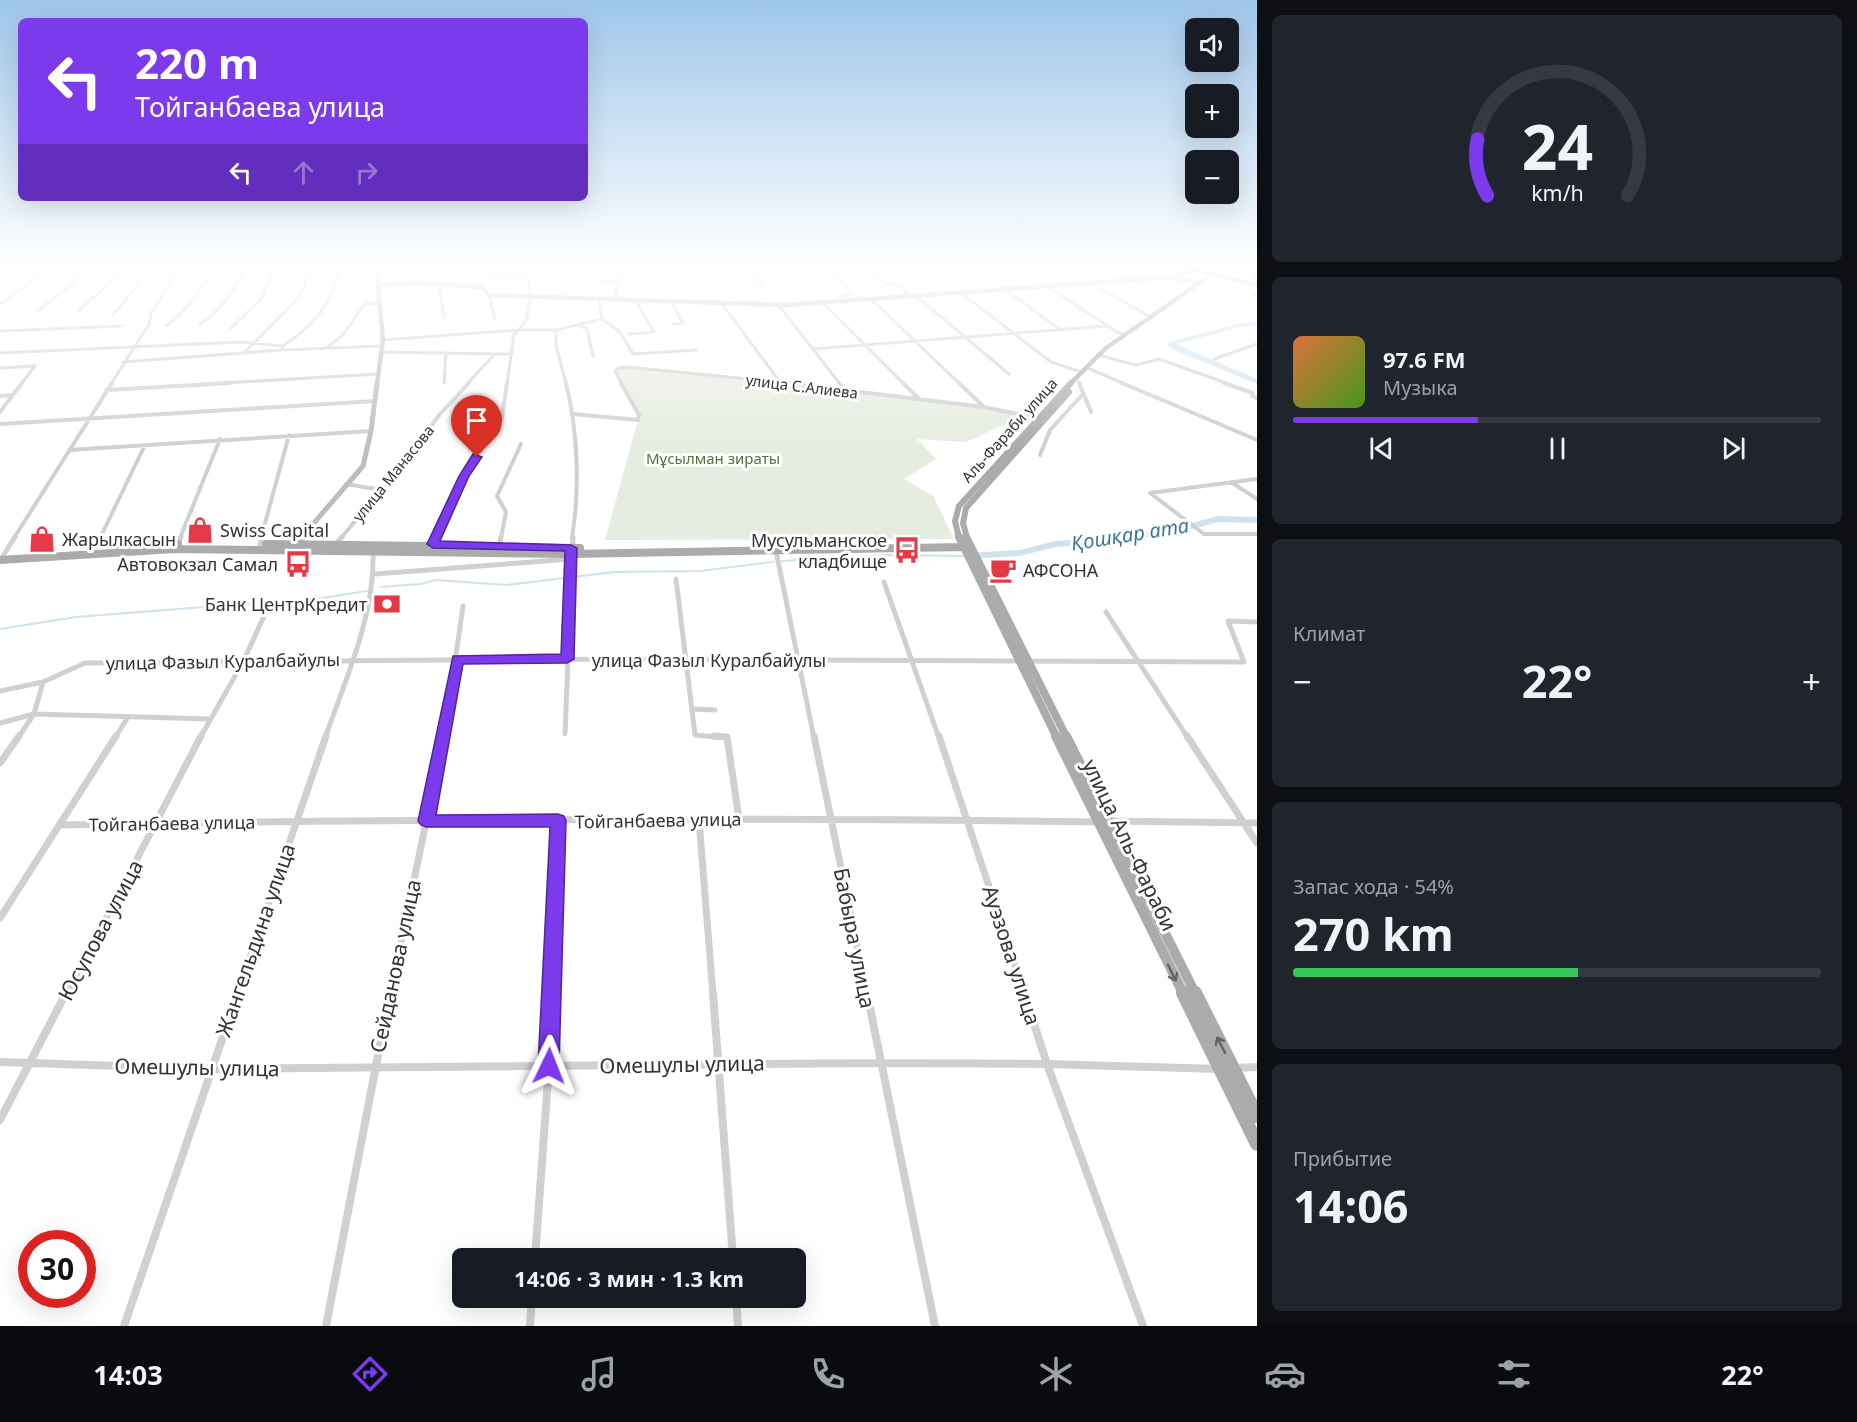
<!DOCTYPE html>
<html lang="ru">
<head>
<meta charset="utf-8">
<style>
  body { margin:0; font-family:"Noto Sans",sans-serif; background:#20242c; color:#f1f3f6; height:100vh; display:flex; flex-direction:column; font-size:22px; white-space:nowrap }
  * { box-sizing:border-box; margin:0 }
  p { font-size:20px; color:#9ea1a6 }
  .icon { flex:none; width:33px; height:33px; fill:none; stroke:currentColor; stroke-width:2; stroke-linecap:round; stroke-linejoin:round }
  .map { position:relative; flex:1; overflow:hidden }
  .panel { display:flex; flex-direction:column; gap:15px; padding:15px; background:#0d0f14; width:600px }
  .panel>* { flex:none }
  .guide { position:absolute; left:18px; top:18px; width:570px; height:183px; border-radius:9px; box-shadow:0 6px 24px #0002; background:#7c3aed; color:#fff; overflow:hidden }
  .controls { position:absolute; left:1185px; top:18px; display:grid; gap:12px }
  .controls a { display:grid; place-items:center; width:54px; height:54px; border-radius:9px; background:#171b24; box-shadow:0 6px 24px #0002; font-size:30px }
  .speed { position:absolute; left:18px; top:1230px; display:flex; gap:12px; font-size:30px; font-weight:700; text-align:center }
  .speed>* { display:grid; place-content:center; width:78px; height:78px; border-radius:50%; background:#171b24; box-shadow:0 6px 24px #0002; line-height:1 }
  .speed .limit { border:9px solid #d22; background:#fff; color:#111 }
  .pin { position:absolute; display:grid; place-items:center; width:51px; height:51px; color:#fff; margin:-62px -26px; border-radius:50% 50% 50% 0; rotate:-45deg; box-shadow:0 0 6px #0007 }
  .pin .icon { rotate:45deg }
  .me { position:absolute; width:66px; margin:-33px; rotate:2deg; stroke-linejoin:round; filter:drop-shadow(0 0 4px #0008) }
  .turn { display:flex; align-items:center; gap:21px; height:126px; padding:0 18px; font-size:27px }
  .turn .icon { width:78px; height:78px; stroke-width:2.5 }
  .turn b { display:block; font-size:42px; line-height:51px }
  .lanes { display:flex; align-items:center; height:57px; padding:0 18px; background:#0003; justify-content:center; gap:30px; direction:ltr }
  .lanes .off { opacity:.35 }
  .big { font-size:45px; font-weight:700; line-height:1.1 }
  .panel .tile { flex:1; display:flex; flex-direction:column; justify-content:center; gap:9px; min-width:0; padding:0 21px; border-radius:9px; background:#20242c }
  .panel .dial { align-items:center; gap:0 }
  .dial svg { height:156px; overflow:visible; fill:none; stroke:#363941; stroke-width:7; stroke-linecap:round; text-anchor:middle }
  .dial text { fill:#f1f3f6; stroke:none }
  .song { display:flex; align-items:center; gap:18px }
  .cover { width:72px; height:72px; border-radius:9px; background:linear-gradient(135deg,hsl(20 70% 55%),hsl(100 70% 35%)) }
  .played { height:6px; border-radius:3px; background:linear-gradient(90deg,#7c3aed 35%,#363941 35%) }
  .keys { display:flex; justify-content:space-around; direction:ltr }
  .heat { display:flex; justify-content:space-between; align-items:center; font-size:33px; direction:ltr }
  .charge { height:9px; border-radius:4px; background:linear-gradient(90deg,#34c759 54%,#363941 0) }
  .trip { position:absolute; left:452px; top:1248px; width:354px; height:60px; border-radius:9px; background:#171b24; box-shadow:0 6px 24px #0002; font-weight:700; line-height:60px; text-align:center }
  .tab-bar { display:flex; height:96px; justify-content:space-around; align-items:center; background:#090b0e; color:#9ea1a6 }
  .tab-bar .icon { width:42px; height:42px }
  .tab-bar .active { color:#7c3aed }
  .tab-bar b { font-size:27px; color:#f1f3f6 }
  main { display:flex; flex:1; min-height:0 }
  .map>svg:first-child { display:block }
  .green { fill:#e6ecdf }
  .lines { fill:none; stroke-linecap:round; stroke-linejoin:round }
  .stream { stroke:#cfe2ee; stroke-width:2 }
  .river { fill:#cfe2ee; fill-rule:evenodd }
  .minor-far4 { stroke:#d0d0d0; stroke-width:3 }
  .minor-far3 { stroke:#d0d0d0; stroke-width:4 }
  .minor-far2 { stroke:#d0d0d0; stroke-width:5 }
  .minor-far1 { stroke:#d0d0d0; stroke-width:7 }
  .minor { stroke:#d0d0d0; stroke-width:8 }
  .secondary-far2 { stroke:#bdbdbd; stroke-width:4.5 }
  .secondary-far1 { stroke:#bdbdbd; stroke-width:5 }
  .secondary { stroke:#bdbdbd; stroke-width:8 }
  .primary-far4 { stroke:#ababab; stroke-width:4.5 }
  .primary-far3 { stroke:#ababab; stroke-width:6 }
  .primary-far2 { stroke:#ababab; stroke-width:8 }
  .primary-far1 { stroke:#ababab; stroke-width:10 }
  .primary { stroke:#ababab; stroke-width:14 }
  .oneway { stroke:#636363 }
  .route { fill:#7c3aed; stroke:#51269a; stroke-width:1.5 }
  .labels { text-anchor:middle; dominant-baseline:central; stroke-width:6; stroke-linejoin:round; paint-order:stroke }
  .far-street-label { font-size:15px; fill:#333; stroke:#fff }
  .far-park-label { font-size:15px; fill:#56703f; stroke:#fff }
  .poi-label { font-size:18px; fill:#333; stroke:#fff; text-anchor:start }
  .street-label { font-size:18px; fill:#333; stroke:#fff }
  .water-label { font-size:20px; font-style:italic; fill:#3f7597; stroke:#fff }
  .near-street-label { font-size:21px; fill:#333; stroke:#fff }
</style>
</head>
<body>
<main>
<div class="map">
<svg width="1257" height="1326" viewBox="0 0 1257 1326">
  <rect width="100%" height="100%" fill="#fff"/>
  <!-- green -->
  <path class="green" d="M627,367C760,380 894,391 1025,415L966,442L917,439L936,459L904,479L933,496L954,539L605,540L639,416L615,371Z"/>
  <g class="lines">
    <!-- stream -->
    <path class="stream" d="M782,561L883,555L965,556
      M381,587L420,584L436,580L507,585L614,572L700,571L773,562
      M0,629L76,617L322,598L367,591"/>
    <!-- river -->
    <path class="river" d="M1248,282L1257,293V300L1255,299L1245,284Z
      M1257,322V326L1241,327L1176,344L1257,379V384L1172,349L1166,343L1241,323Z
      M1218,516L1257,517V523L1218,522L1185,531L1113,543L1055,547L1020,556L968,559L963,556L968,553L1020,550L1055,541L1113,537L1184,525Z"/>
    <!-- minor-far4 -->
    <path class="minor-far4" d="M438,264L439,276
      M466,264L468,272L499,270
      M747,264V271L762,285
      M829,264L852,294L840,297
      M852,264L868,265L885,284L898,285L910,296
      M509,269L526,268
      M569,270L620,272L614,300
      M1257,272L1252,274L1257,281
      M488,278L527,276
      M596,280L618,281
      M1091,283L1152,318
      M439,284L444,317
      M1047,286L1117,332L1126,335
      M1004,289L1061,330
      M960,292L1051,362L1081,372
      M489,295L495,319
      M915,295L1009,374
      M870,298L960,384
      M671,301L683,323L673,324
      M822,302L904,384
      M0,304L34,279L43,264
      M722,304L780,382
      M778,304L840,384
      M79,310L108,285L121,264
      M38,311L74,283L89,264
      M113,315L154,264
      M602,319L620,332L633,354L696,350
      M200,324C223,309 235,289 247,264
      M166,326C189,310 202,288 214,264
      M580,326L587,329L593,356
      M231,328L260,300L277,264
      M556,330V345L566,384
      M0,331L122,326
      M629,334L654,332L635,300
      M383,340L518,330H556L602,319L599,299
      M283,346C314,325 335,302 340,264
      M328,347L342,336L365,304L380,303
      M813,349L1107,326
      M380,352L495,354L467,384
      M0,353L240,342L283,346L282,350
      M244,353L299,297L305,284L309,264
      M495,354H511
      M1102,356L1136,365L1159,359L1229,384
      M1214,359L1257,344
      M123,362L282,350L382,346
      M1085,367L1125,384
      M0,368L35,366L21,384
      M1079,382L1080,384
      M444,383L446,353
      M111,384L149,324L151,313L183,264
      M205,384L377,374
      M507,384L514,335L526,321L531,297L526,268L528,264
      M622,384L615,371L618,368L627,367L799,384"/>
    <!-- minor-far3 -->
    <path class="minor-far3" d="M566,383C578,432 580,488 572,538
      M786,383L984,407L1042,419
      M839,383L845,391
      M903,383L919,399
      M959,383L983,406
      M1079,383L1091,412
      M1122,383L1257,440
      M1224,383L1253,393L1252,396L1257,398
      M106,390L230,383
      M0,396L12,395
      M0,412L22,383
      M573,414L638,420L639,415L621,383
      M0,424L375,401
      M69,450L371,431
      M1040,455L1050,430L1083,394
      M1231,482L1257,499
      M346,484L381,490
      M1150,493L1204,534H1257
      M1150,493L1257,479
      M14,538L112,383
      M100,538L145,445
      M180,538L220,439
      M261,538L289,435
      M341,538L404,463L440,414L469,383
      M436,538L464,476L502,418L507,383
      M501,538L506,512L497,496L521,444"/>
    <!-- minor-far2 -->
    <path class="minor-far2" d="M178,544L181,537
      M260,544L262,537
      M336,544L342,537
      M433,544L436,537
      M499,546L501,537
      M96,547L101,537
      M776,551L814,738
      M3,556L15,537
      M375,574L571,559
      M676,579L695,735L727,738
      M884,582L939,738
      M1106,612L1188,738
      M0,691L43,682L85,663L567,659L1244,662L1228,621L1257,622
      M692,709L715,710
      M0,723L34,714L210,719
      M565,734L573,537
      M18,738L34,714L43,682
      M115,738L128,717
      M200,738L243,662L266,612
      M325,738C346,678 375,616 373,552
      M444,738L463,606"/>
    <!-- minor-far1 -->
    <path class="minor-far1" d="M714,736L727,737L739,819
      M814,736L867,995
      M939,736L1025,995
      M1187,736L1257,843
      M0,763L19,736
      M699,819L713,995
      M1109,821L1257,823
      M59,825C406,819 752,817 1099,822
      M0,918L116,736
      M66,995L201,736
      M237,995L326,736
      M390,995L444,736
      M552,995L558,821"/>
    <!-- minor -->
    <path class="minor" d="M713,993L733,1258
      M867,993L935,1326
      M1024,993L1047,1064L1143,1326
      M0,1062L211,1069L879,1063L1047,1064L1219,1069
      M1235,1068L1257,1067
      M0,1120L66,993
      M535,1258L549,1066L552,993
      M736,1298L738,1326
      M124,1326L238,993
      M326,1326L390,993
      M530,1326L532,1298"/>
    <!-- secondary-far2 -->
    <path class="secondary-far2" d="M376,264L383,340L377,384
      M1174,277L1199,284
      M377,285L417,283L481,287L489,295L786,305L1173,277L1190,270"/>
    <!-- secondary-far1 -->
    <path class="secondary-far1" d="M301,538L363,466L371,431L377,383"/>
    <!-- secondary -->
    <path class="secondary" d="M294,547L303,537"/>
    <!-- primary-far4 -->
    <path class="primary-far4" d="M1172,264L1257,285
      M1070,384L1106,348L1215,272"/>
    <!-- primary-far3 -->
    <path class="primary-far3" d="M959,538L955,521L959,506L1071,383
      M967,538L963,523L966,508L1069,392"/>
    <!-- primary-far2 -->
    <path class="primary-far2" d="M959,537L1057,738
      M966,537L1067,738
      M266,544L580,548
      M119,546L178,544
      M0,560L175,549L571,554L965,547"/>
    <!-- primary-far1 -->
    <path class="primary-far1" d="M1056,736L1184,995
      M1066,736L1196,995"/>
    <!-- primary -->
    <path class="primary" d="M1183,993L1257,1144
      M1195,993L1257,1116"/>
  </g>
  <!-- one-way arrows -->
  <defs><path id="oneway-shaft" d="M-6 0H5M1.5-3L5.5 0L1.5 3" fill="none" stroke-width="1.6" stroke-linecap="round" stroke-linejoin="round" transform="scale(1.5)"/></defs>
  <g class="oneway">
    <use href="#oneway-shaft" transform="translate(1172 973) rotate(64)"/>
    <use href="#oneway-shaft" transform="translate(1221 1045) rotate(-117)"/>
  </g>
  <!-- sky -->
  <linearGradient id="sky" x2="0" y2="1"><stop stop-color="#9ec6ea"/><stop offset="0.59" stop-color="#fff"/><stop offset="1" stop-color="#fff" stop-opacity="0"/></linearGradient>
  <rect width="1257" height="450" fill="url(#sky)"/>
  <!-- route -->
  <path class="route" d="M473,454L482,457L469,476L440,541L571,545L577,548L574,659L567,663L463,664L436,815L558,814L564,816L566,821L559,1066L556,1073L549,1076L541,1073L538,1066L550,827H426L421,825L418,821L453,656L561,654L565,551L433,548L427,544L459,476Z"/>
  <!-- icons -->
  <defs>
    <symbol id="shop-bare" viewBox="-9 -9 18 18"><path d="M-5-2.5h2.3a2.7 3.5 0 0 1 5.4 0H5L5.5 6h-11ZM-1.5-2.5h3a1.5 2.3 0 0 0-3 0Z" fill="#e63946" stroke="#fff" stroke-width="2.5" paint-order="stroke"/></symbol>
    <symbol id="bus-bare" viewBox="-9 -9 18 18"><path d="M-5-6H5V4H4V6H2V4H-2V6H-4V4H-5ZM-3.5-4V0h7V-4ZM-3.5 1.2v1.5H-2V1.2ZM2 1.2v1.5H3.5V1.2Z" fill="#e63946" stroke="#fff" stroke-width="2.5" paint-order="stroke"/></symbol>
    <symbol id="cafe-bare" viewBox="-9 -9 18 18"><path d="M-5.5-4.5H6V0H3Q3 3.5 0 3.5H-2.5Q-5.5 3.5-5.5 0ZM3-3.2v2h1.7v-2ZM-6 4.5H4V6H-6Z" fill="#e63946" stroke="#fff" stroke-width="2.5" paint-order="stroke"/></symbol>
    <symbol id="bank-bare" viewBox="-9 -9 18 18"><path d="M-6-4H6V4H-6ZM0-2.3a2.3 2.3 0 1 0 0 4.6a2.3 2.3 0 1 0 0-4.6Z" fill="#e63946" stroke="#fff" stroke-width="2.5" paint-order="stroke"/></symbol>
  </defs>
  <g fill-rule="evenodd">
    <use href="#shop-bare" x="181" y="511" width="38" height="38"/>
    <use href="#shop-bare" x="23" y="520" width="38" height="38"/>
    <use href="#bus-bare" x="888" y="531" width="38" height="38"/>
    <use href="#bus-bare" x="279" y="545" width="38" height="38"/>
    <use href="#cafe-bare" x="984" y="551" width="38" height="38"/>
    <use href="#bank-bare" x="368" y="585" width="38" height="38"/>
  </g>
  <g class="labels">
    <!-- far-street labels -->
    <g class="far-street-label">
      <text transform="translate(802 386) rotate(7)">улица С.Алиева</text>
      <text transform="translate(1009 430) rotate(-48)">Аль-Фараби улица</text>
      <text transform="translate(393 473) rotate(-51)">улица Манасова</text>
    </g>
    <!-- far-park labels -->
    <g class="far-park-label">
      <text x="713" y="458">Мұсылман зираты</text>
    </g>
    <!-- poi labels -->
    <g class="poi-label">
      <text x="220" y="530">Swiss Capital</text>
      <text x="62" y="539">Жарылкасын</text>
      <text x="887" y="540" text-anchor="end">Мусульманское<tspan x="887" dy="21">кладбище</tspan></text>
      <text x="278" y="564" text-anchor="end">Автовокзал Самал</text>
      <text x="1023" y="570">АФСОНА</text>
      <text x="367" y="604" text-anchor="end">Банк ЦентрКредит</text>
    </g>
    <!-- street labels -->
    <g class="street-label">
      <text x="709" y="660">улица Фазыл Куралбайулы</text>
      <text transform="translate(223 661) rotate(-1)">улица Фазыл Куралбайулы</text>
      <text transform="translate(658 820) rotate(-1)">Тойганбаева улица</text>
      <text transform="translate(172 823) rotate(-1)">Тойганбаева улица</text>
    </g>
    <!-- water labels -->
    <g class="water-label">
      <text transform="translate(1130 534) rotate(-9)">Қошқар ата</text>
    </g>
    <!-- near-street labels -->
    <g class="near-street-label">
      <text transform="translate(1130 845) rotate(64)">улица Аль-Фараби</text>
      <text transform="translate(100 930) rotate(-62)">Юсупова улица</text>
      <text transform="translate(855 938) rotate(79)">Бабыра улица</text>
      <text transform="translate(255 940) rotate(-71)">Жангельдина улица</text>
      <text transform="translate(1012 955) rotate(72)">Ауэзова улица</text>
      <text transform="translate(395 966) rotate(-78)">Сейданова улица</text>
      <text transform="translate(682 1064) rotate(-1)">Омешулы улица</text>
      <text transform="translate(197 1067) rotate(1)">Омешулы улица</text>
    </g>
  </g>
</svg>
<div class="controls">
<a><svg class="icon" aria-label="sound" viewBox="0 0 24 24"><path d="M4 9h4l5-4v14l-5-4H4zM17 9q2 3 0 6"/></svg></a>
<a>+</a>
<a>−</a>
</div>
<div class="speed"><div class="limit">30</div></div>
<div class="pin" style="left:477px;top:457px;background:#d93025"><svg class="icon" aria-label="arrive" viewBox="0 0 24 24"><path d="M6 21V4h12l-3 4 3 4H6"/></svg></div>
<svg class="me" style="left:549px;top:1066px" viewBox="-20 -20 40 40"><path d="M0-17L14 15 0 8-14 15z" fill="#7c3aed" stroke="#fff" stroke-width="4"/></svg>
<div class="trip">14:06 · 3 мин · 1.3 km</div>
<div class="guide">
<div class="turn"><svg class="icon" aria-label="left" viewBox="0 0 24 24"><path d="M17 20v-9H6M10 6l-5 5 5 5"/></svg><div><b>220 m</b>Тойганбаева улица</div></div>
<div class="lanes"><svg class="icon" aria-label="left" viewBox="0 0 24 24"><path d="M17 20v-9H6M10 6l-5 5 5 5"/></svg><svg class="icon off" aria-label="ahead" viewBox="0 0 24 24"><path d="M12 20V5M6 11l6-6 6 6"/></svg><svg class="icon off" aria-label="right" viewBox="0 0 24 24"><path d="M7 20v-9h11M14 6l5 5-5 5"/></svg></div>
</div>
</div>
<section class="panel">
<div class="tile dial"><svg viewBox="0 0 100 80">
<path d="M14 69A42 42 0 1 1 86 69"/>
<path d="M14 69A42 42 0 0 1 9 40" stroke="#7c3aed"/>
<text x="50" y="56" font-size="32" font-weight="700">24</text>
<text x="50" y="72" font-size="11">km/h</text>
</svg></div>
<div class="tile">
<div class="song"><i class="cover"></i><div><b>97.6 FM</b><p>Музыка</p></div></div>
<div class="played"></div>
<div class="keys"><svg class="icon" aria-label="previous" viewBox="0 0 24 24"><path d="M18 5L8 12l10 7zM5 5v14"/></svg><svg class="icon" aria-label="pause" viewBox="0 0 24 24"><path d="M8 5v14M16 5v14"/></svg><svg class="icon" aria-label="next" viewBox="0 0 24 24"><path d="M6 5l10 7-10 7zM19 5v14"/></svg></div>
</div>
<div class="tile"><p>Климат</p>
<div class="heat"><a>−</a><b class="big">22°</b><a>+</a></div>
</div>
<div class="tile"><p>Запас хода · 54%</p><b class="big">270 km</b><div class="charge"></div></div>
<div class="tile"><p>Прибытие</p><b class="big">14:06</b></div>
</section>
</main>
<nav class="tab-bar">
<b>14:03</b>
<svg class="icon active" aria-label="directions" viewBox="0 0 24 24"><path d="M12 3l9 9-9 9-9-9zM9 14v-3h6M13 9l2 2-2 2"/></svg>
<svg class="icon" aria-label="music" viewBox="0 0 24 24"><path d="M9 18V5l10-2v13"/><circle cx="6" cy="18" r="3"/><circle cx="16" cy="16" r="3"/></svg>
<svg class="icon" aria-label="phone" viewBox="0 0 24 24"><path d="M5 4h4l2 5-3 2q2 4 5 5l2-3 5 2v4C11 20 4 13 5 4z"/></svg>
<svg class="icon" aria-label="climate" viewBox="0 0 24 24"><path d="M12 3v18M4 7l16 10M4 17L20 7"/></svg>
<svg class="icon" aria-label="car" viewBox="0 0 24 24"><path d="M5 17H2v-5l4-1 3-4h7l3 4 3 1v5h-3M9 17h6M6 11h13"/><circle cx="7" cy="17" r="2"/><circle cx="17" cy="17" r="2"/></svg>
<svg class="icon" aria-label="filters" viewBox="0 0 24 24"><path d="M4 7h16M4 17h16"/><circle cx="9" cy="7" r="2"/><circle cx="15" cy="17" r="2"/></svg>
<b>22°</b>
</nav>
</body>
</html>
